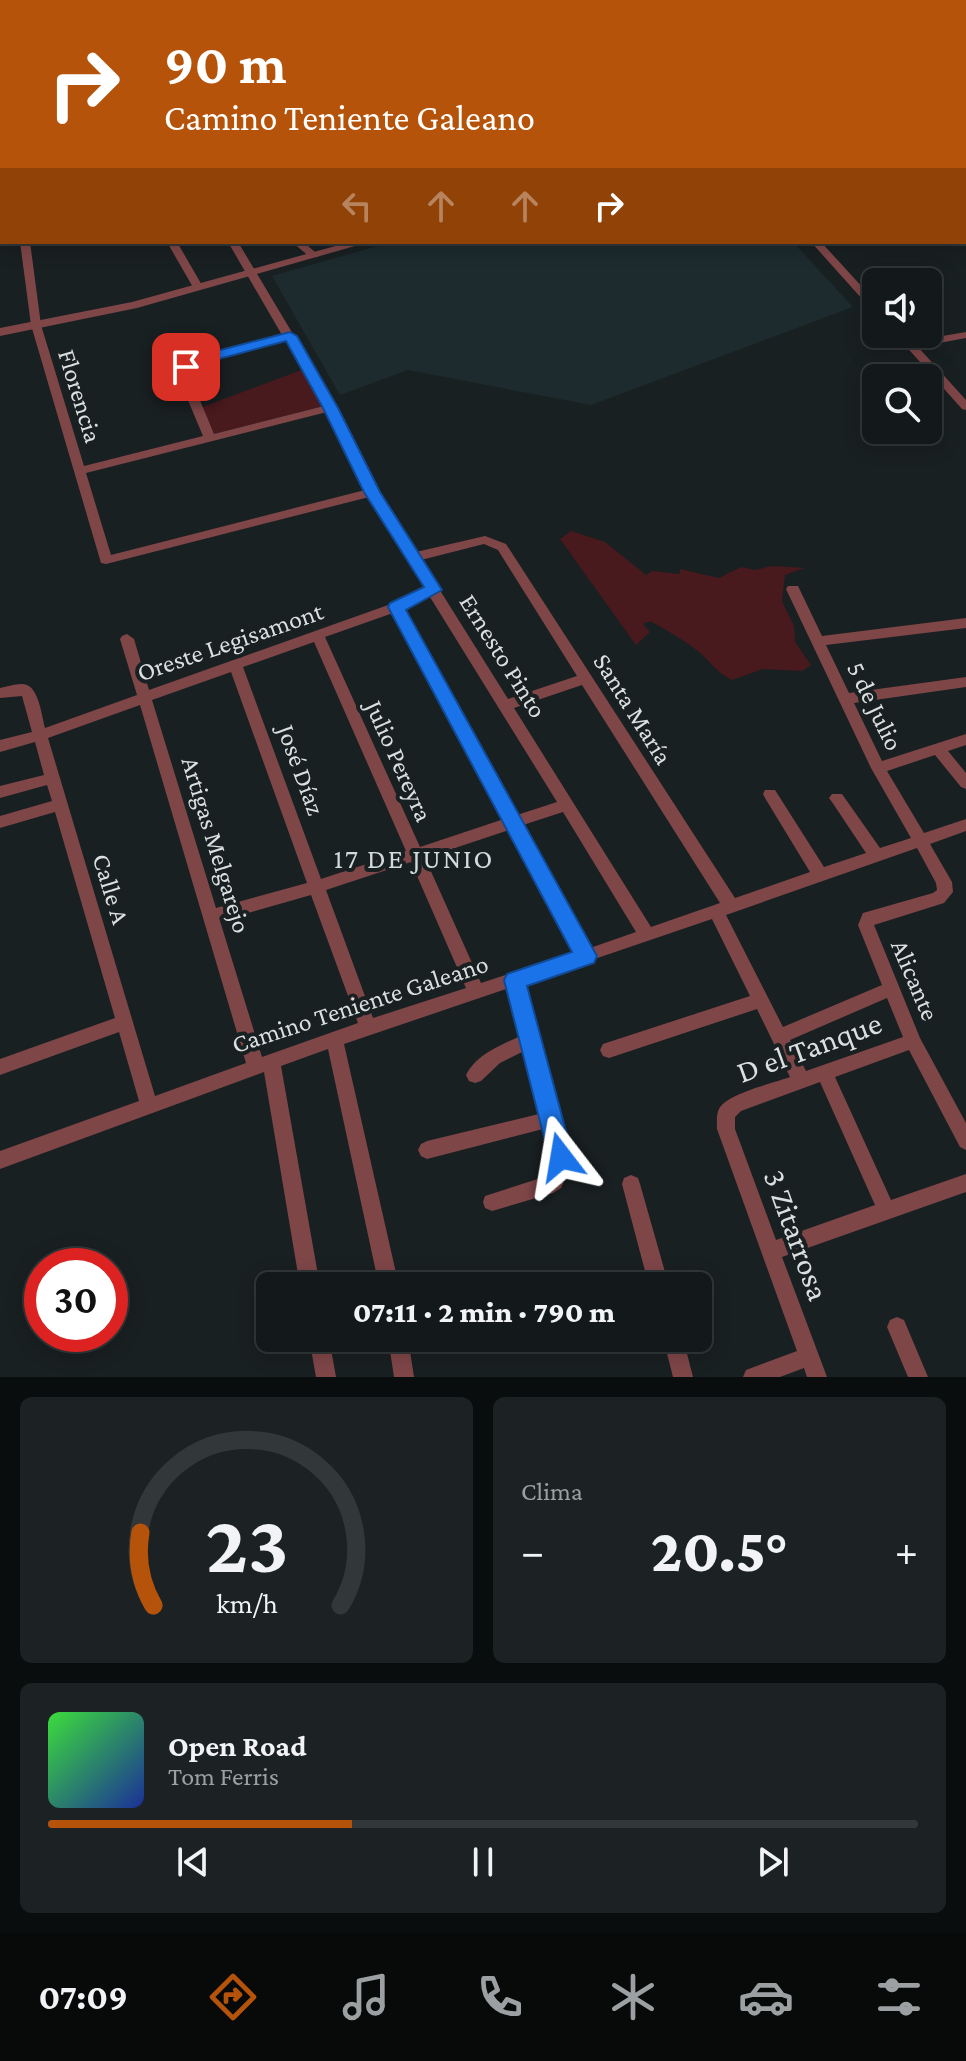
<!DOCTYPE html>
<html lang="es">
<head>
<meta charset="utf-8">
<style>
  body { margin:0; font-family:"Crimson Pro",serif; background:#1c2123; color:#f1f3f6; height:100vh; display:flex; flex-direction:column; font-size:30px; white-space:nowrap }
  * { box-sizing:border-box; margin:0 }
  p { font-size:26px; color:#9da0a2 }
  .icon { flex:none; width:44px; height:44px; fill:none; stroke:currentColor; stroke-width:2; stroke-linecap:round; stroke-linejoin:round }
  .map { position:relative; height:1377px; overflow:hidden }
  .side { display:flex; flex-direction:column; gap:20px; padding:20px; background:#0a0d0e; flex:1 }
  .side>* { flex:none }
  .top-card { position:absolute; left:0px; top:0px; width:966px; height:244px; box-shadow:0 4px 20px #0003,0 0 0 2px #323739; background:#b45309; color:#fff; overflow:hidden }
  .tools { position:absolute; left:862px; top:268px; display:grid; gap:16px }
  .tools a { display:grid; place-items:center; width:80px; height:80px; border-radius:12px; background:#13181a; box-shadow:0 4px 20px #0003,0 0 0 2px #323739; font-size:40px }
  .speed { position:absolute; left:24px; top:1248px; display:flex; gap:16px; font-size:40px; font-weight:700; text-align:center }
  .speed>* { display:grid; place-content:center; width:104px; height:104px; border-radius:50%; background:#13181a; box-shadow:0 4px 20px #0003,0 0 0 2px #323739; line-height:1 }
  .speed .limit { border:12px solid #d22; background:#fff; color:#111 }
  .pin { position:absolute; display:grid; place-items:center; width:68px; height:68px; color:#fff; margin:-34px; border-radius:16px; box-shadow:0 4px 12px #0006 }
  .me { position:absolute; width:88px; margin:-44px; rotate:346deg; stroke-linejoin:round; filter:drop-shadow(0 0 6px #0008) }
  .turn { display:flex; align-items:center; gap:28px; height:168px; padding:0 32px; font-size:36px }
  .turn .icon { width:104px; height:104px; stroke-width:2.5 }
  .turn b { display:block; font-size:56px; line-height:68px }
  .lanes { display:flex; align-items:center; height:76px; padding:0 32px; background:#0003; justify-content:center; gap:40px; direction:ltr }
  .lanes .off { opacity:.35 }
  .big { font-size:60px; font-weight:800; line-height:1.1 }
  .side .widget { flex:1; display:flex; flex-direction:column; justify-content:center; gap:12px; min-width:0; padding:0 28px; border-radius:12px; background:#1c2123 }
  .side .dial { align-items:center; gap:0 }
  .dial svg { height:208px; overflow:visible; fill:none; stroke:#323739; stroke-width:7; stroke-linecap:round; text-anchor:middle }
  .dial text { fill:#f1f3f6; stroke:none }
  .song { display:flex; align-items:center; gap:24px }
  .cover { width:96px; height:96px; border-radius:12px; background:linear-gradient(135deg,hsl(120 70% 55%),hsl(230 70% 35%)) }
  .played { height:8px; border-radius:4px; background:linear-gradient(90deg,#b45309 35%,#323739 35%) }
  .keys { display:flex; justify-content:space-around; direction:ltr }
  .heat { display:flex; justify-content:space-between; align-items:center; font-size:44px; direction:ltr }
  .side .tiles { flex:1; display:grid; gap:20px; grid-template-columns:1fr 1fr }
  .widget:last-child { grid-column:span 2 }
  .trip { position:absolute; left:256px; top:1272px; width:456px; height:80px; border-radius:12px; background:#13181a; box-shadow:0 4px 20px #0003,0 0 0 2px #323739; font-weight:800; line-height:80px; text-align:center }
  .menu { display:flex; height:128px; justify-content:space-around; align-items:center; background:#080a0a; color:#9da0a2 }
  .menu .icon { width:56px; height:56px }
  .menu .on { color:#b45309 }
  .menu b { font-size:36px; color:#f1f3f6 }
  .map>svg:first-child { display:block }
  .built { fill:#1d2b2e }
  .green { fill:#48191d }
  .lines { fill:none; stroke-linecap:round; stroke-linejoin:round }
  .minor { fill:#7f4648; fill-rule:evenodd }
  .tertiary { fill:#7f4648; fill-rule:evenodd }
  .route { fill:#1a73e8; stroke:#114b97; stroke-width:2 }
  .labels { text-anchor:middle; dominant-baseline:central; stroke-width:8; stroke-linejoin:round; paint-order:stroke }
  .street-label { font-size:26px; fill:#dadfe0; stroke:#192022 }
  .neighbourhood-label { font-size:28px; letter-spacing:2px; fill:#d1dadc; stroke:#192022 }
  .near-street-label { font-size:32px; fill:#dadfe0; stroke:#192022 }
</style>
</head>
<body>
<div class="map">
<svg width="966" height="1377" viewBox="0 0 966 1377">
  <rect width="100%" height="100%" fill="#192022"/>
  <!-- built -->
  <path class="built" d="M392,242H793L853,307L591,405L408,370L340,395L272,276Z"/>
  <!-- green -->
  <path class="green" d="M304,369L324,406L214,434L202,407Z
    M571,531L605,542L646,575L652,571L680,574V569L719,578L741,567L755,570L772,566L805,568L785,575L782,601L794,626L795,642L811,665L802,671L763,669L732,680C715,671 712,663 699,652C684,640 667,630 650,621L643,624L650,632L636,645L560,539Z"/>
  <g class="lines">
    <!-- minor -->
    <path class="minor" d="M129,0H137L139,2H131Z
      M279,0H287L289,2H281Z
      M431,0H440L442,2H433Z
      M710,0H718V2H710Z
      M893,0H901L892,2Z
      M0,22H2V28H0Z
      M964,61H966V65H964Z
      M0,62H2V66H0Z
      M2,94V101L0,102V95Z
      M0,217H2V223H0Z
      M20,242H30L41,325L84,466L203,436L177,374L182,365L191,359L282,335L228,242H238L337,408L378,492L416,552L485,536L506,544L735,898L810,872L765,798L763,794L765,790H775L824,867L866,853L832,802L829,798L832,794H842L880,848L911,838L871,768L786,589L788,586H798L822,636L966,618V628L826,645L849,693L966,677V687L854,703L882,761L966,734V745L948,751L966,773V789L961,787L935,755L887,771L924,833L966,819V831L930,844L952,882L953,892L944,903L874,925L920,1038L966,1123V1150L960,1147L909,1050L835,1077L891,1200L966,1174V1192L782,1257L827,1377H807L804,1368L780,1377H743L746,1370L797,1351L717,1129C717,1123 716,1115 719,1109C726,1094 774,1083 790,1077L757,1009L609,1058L603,1056L600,1050L603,1044L609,1042L750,996L712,919L524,983L537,1033L541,1039L539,1042L570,1166L561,1188L553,1193L492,1211L485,1208L483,1202L485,1196L547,1176L552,1166L543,1129L427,1159L421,1156L418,1150L421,1144L427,1141L539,1114L524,1051L500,1063L481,1081L475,1083L469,1081L466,1075C477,1054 500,1046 520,1036L509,988L344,1044L399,1286H379L328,1049L281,1066L320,1286H300L264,1072L0,1169V1151L139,1101L119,1032L0,1075V1059L115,1018L55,812L0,828V816L52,801L47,785L0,798V786L44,775L35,742L0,752V740L32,732L22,696L0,698V688C7,687 20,682 27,685C39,690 42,716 45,728L137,695L120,639L122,636L127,634L134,639L149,690L391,604L425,589L369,497L106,564L101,563L31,325ZM286,340L324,406L214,434L189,374L191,369L199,363ZM327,412L365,490L111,555L86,473ZM484,544L498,550L577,676L508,699L421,560ZM430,597L557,802L517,815L404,609ZM393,613L504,819L420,847L325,637ZM314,642L406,851L321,879L243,667ZM231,672L307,883L216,908L152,700ZM582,685L720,903L651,927L514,708ZM140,705L246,1063L155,1096L48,738ZM563,812L636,932L590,948L523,825ZM509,830L575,952L481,983L425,858ZM917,848L936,883L937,890L933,893L863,913L858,925L882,985L783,1027L726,915ZM411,862L466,988L373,1018L326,890ZM311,895L358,1023L262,1057L220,921ZM887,998L903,1037L806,1071L790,1040ZM820,1082L875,1205L776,1240L735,1129V1117L741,1111Z
      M167,242H177L203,287L202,289H194Z
      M292,242H303L320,256L311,258Z
      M811,242H821L876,302V311L872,310Z
      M966,332V338L918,347L966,400V410L962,409L895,334H906L913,341Z
      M631,1175L638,1178L640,1184L669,1286H649L622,1184L624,1178Z
      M897,1317L904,1320L928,1377H908L887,1327L890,1320Z
      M309,1338H329L336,1377H316Z
      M388,1338H408L414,1377H394Z
      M663,1338H683L693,1377H673Z"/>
    <!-- tertiary -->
    <path class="tertiary" d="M964,135H966V141H964Z
      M350,242H369L137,308L0,336V328L132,302Z"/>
  </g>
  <!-- route -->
  <path class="route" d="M290,332L297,336L338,408L380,492L442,590L406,610L597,956L594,963L527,986L573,1157L569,1165L561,1168L552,1165L549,1157L504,980L507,974L572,952L388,607L390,603L424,587L364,492L323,408L286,341L200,364L186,371L179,367L190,358Z"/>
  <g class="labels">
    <!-- street labels -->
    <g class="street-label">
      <text transform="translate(80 396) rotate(73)">Florencia</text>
      <text transform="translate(230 642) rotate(-19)">Oreste Legisamont</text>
      <text transform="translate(503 656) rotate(58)">Ernesto Pinto</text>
      <text transform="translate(875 706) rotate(64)">5 de Julio</text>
      <text transform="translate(633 709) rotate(58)">Santa María</text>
      <text transform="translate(399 761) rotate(66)">Julio Pereyra</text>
      <text transform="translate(301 770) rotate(70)">José Díaz</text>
      <text transform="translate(216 845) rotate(73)">Artigas Melgarejo</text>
      <text transform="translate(111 889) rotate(73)">Calle A</text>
      <text transform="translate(915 980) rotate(67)">Alicante</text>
      <text transform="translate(360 1004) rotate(-18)">Camino Teniente Galeano</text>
    </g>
    <!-- neighbourhood labels -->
    <g class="neighbourhood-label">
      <text x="414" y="858">17 DE JUNIO</text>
    </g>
    <!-- near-street labels -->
    <g class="near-street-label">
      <text transform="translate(809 1047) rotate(-20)">D el Tanque</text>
      <text transform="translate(797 1235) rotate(70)">3 Zitarrosa</text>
    </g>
  </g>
</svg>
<div class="tools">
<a><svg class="icon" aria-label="sound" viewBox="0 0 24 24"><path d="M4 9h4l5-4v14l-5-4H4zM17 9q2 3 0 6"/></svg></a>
<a><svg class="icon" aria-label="search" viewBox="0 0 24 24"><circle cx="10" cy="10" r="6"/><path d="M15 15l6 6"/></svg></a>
</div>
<div class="speed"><div class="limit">30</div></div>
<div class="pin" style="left:186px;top:367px;background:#d93025"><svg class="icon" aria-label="arrive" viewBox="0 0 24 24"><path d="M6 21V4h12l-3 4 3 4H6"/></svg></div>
<svg class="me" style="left:561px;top:1157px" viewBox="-20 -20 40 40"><path d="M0-17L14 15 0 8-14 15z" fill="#1a73e8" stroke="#fff" stroke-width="4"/></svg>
<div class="trip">07:11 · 2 min · 790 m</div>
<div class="top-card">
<div class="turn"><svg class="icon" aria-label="right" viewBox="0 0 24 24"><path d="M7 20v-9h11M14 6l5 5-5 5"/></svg><div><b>90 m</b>Camino Teniente Galeano</div></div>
<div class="lanes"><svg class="icon off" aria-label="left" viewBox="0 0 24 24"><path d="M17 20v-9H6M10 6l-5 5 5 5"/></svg><svg class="icon off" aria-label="ahead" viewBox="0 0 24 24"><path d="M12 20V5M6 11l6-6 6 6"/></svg><svg class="icon off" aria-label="ahead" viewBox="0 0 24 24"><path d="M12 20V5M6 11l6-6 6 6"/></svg><svg class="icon" aria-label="right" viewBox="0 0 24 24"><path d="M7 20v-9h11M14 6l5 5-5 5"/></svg></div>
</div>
</div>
<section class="side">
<div class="tiles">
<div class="widget dial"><svg viewBox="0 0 100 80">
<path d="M14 69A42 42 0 1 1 86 69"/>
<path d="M14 69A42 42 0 0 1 9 41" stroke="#b45309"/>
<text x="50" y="56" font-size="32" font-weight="700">23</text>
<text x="50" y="72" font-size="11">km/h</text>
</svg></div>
<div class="widget"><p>Clima</p>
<div class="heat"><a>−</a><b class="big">20.5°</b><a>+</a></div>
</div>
<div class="widget">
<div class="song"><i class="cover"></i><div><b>Open Road</b><p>Tom Ferris</p></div></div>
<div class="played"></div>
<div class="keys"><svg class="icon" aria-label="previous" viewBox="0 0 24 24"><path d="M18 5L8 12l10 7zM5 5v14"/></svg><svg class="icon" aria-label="pause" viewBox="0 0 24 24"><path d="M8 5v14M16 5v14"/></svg><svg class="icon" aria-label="next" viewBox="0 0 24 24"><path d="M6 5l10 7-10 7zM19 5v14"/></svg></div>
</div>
</div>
</section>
<nav class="menu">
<b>07:09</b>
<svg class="icon on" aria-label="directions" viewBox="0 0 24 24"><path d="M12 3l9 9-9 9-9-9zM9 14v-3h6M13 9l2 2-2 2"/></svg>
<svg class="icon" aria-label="music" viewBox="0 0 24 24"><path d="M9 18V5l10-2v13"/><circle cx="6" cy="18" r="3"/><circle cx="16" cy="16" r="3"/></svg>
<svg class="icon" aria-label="phone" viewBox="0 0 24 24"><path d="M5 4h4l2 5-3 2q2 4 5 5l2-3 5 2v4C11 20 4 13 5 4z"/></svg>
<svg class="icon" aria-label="climate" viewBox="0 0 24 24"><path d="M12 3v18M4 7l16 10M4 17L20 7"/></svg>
<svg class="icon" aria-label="car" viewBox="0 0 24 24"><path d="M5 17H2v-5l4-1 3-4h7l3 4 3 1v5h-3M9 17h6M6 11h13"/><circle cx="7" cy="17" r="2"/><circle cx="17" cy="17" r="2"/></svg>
<svg class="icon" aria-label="filters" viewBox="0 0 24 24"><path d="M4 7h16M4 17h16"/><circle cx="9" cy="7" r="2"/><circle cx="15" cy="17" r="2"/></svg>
</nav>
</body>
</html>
